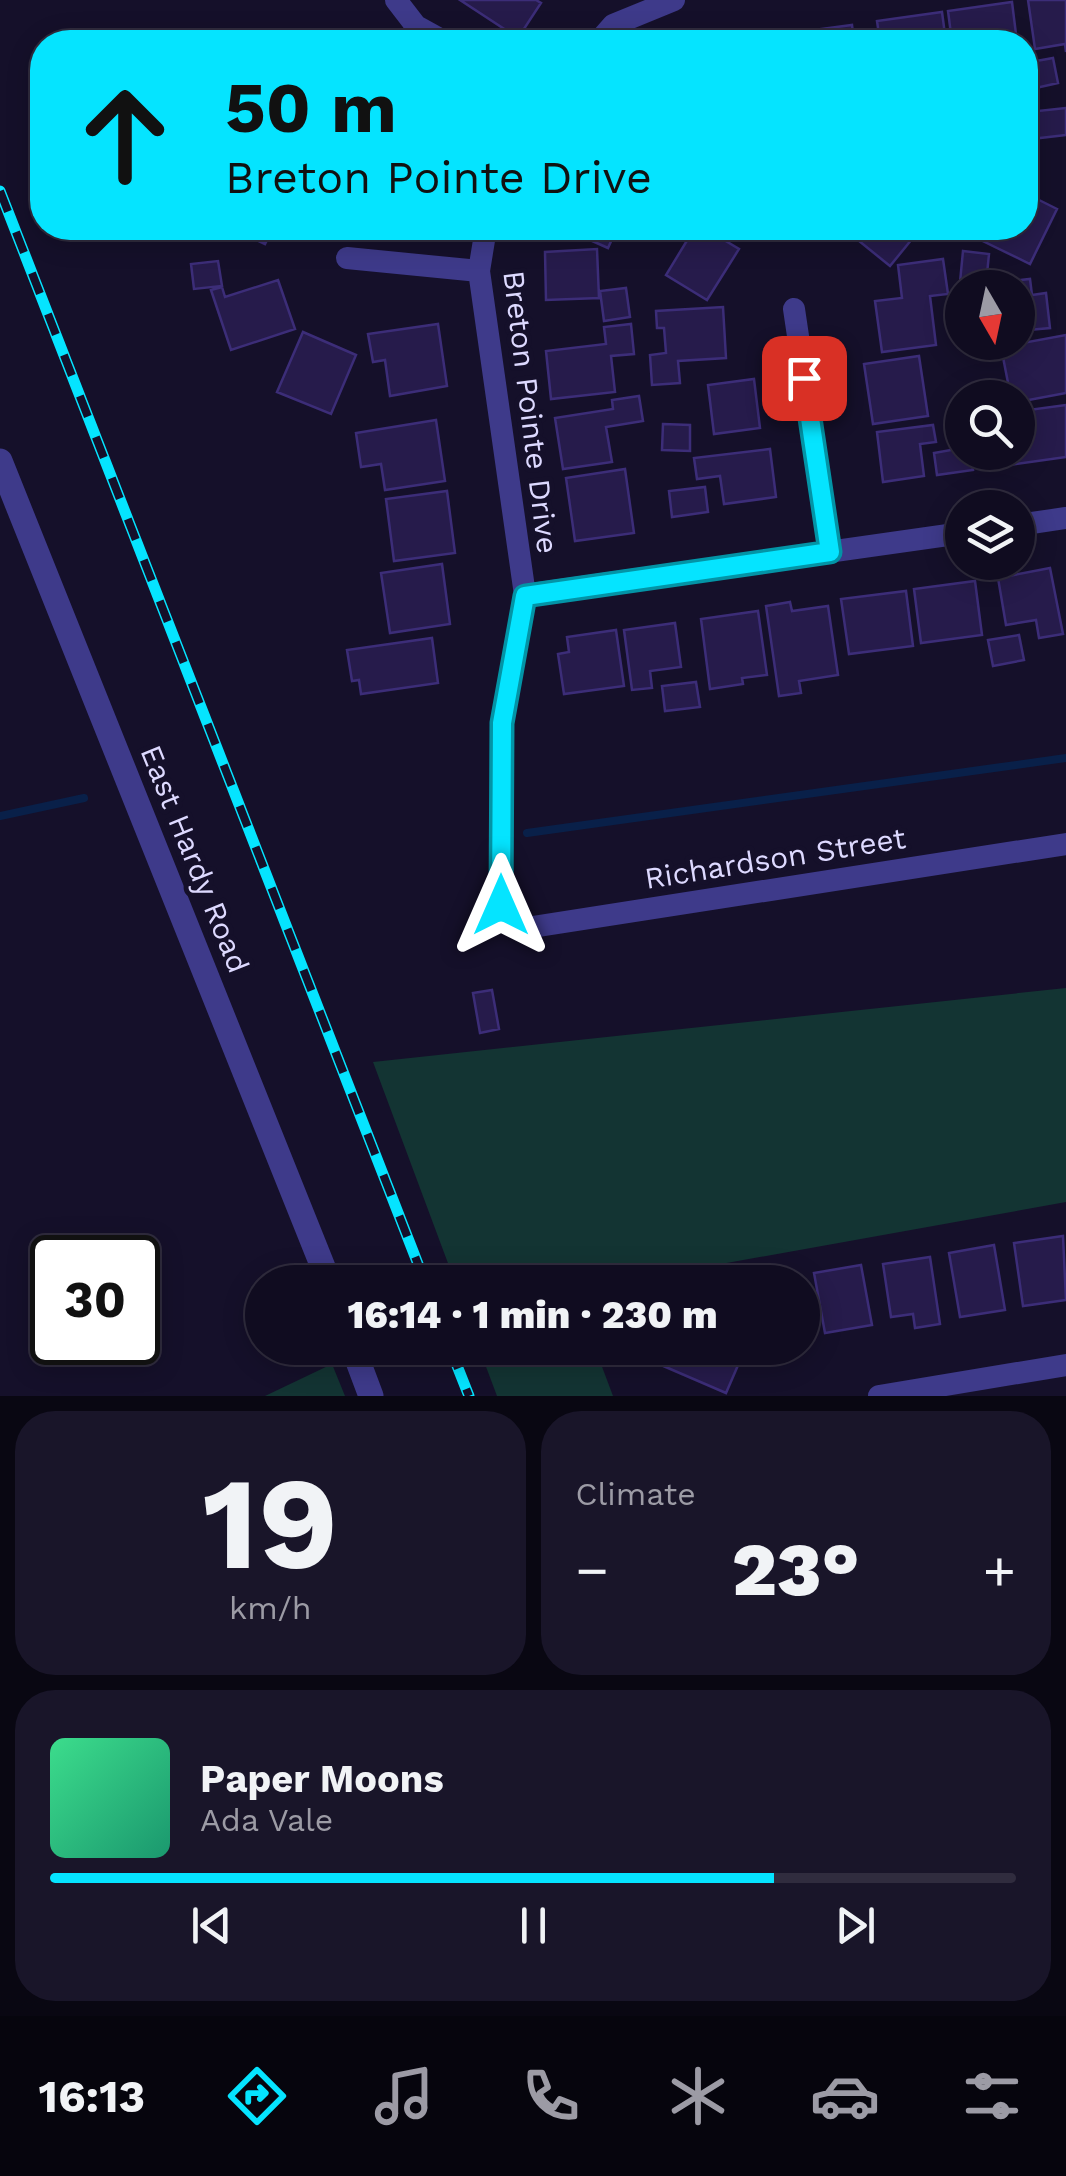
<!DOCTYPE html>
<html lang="en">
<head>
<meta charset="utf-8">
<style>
  body { margin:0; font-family:"Work Sans",sans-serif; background:#191529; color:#f1f3f6; height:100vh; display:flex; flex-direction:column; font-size:38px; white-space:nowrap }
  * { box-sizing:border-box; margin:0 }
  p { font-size:32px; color:#9c9ba5 }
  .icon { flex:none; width:55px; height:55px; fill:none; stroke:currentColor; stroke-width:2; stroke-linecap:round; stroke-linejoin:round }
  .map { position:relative; height:1396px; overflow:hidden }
  .panel { display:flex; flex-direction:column; gap:15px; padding:15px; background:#090712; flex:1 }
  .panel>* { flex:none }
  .hud { position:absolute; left:30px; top:30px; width:1008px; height:210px; border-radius:40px; box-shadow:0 5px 25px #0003,0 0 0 2px #302c3e; background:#05e4ff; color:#111; overflow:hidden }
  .needle { width:65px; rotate:171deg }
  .tools { position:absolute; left:945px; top:270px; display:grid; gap:20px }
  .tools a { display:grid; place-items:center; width:90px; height:90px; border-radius:50%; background:#100c20; box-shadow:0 5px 25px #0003,0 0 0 2px #302c3e; font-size:50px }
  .speed { position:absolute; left:30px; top:1235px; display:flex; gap:20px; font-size:50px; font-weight:700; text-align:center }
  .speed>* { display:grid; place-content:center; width:130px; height:130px; border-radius:50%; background:#100c20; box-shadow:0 5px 25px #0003,0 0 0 2px #302c3e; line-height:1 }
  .speed .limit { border:5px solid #111; border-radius:15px; background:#fff; color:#111 }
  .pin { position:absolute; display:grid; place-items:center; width:85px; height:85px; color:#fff; margin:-42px; border-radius:20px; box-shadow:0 5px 15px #0006 }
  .me { position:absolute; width:110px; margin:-55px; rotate:0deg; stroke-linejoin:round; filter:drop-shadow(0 0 8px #0008) }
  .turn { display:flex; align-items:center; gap:35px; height:210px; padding:0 30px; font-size:45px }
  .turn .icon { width:130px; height:130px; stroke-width:2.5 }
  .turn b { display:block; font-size:70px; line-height:85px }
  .big { font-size:75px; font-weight:800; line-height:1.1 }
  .panel .widget { flex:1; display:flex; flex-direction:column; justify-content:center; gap:15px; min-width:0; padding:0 35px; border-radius:40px; background:#191529 }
  .panel .dial { align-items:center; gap:0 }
  .dial b { font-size:130px; line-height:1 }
  .song { display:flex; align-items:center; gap:30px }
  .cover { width:120px; height:120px; border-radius:15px; background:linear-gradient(135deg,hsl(150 70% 55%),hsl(160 70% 35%)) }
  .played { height:10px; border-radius:5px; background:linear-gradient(90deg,#05e4ff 75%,#302c3e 75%) }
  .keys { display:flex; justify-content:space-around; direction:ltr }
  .heat { display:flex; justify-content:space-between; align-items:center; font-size:55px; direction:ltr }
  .panel .tiles { flex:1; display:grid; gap:15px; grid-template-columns:1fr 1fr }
  .widget:last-child { grid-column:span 2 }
  .trip { position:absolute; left:245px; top:1265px; width:575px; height:100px; border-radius:50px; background:#100c20; box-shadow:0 5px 25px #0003,0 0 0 2px #302c3e; font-weight:800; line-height:100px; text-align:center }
  .tabs { display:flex; height:160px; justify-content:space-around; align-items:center; background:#06050d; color:#9c9ba5 }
  .tabs .icon { width:70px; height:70px }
  .tabs .active { color:#05e4ff }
  .tabs b { font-size:45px; color:#f1f3f6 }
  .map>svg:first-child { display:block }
  .green { fill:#133433 }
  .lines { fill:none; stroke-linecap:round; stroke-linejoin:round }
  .stream { stroke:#092049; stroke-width:8 }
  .building { fill:#261b4b; stroke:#3c2d78; stroke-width:2.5 }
  .minor { stroke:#3e3a8a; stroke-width:22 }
  .tertiary { stroke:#3e3a8a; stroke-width:25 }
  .rail-casing { stroke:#05e4ff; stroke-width:11 }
  .rail { stroke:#15102a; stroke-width:8; stroke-dasharray:22; stroke-linecap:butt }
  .route-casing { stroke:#0394a6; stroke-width:25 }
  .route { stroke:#05e4ff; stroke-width:18 }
  .labels { text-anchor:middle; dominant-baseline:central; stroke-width:10; stroke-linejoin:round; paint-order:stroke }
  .street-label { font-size:30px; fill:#ddd9ff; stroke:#15102a }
</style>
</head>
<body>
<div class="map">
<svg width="1066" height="1396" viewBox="0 0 1066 1396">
  <rect width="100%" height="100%" fill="#15102a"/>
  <!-- green -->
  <path class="green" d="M1066,988V1202L621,1282H455L373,1062Z
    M479,1348H595L613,1396H497Z
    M332,1364L345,1396H265Z"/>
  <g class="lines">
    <!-- stream -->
    <path class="stream" d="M0,816L84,798
      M527,833L1066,758"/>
  </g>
  <!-- building -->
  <path class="building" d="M460,0H536L541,3L518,38Z
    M1028,0H1066V52L1065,44L1035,49Z
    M1012,2L1017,42H952L948,11Z
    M942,12L946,42H880L877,21Z
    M852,25L854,42H808L806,31Z
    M796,31L798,42H746V39Z
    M1053,58L1058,83L1027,90L1025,63Z
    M1066,108V135L1031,139L1028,112Z
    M1025,193L1057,209L1030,264L960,230L1025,228Z
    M231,228H273L265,244Z
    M563,228H617L608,248Z
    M682,228H704L739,249L707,300L666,275L691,234Z
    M843,228H921L890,266Z
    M597,249L599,298L546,300L545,252Z
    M963,251L989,254L986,284L960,282Z
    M943,259L948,294L930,296L936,345L882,352L875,301L902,298L898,265Z
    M218,261L222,286L194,289L191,264Z
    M1030,279L1032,295L1046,293L1050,328L1018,331V288H996L995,283Z
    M278,280L295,329L231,350L211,290L222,287L225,297Z
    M626,288L630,317L604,321L600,291Z
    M723,307L726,358L678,361L680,383L652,385L650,355L666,353L664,328H657L656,311Z
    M438,324L447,386L390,396L385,360L373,362L368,334Z
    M631,324L634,354L611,356L615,392L551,399L546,351L606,344L604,327Z
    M303,332L356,355L331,414L277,392Z
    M1066,335V393L1018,402V398H1011L1001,347Z
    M919,356L928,416L873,424L864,364Z
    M754,379L760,428L714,434L708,385Z
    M639,396L643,421L606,427L612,462L563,469L555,418L613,409L612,400Z
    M1066,405V457L994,467L992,452H1018V441L1025,440L1021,411Z
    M436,420L445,481L385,490L381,464L361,467L356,433Z
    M663,424L690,425V451L662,450Z
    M933,425L936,442L920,444L924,476L883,482L877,432Z
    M962,448V452H971L973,470L937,475L934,453Z
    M770,449L776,497L724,504L720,476L697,479L694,458Z
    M625,469L634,533L575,541L566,478Z
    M705,487L708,512L672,517L669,491Z
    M447,491L455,553L394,561L386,499Z
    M442,564L450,624L390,633L381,573Z
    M1050,568L1063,634L1039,638L1036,620L1006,625L998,578Z
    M975,581L982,635L921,643L914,589Z
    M906,591L913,646L849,654L841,599Z
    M790,602L792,611L828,606L838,675L799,681L801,693L779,696L766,606Z
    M758,611L767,675L742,678L743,684L710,689L701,619Z
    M675,623L681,667L650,671L652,688L632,690L624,630Z
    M616,630L624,686L564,694L558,654L569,652L567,637Z
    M1019,635L1024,660L993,666L988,640Z
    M432,638L438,683L361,694L359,680L352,681L347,650Z
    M696,682L700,707L665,711L662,686Z
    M492,990L499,1029L480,1033L473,993Z
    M1063,1236L1066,1300L1023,1306L1014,1243Z
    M994,1245L1005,1310L960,1317L949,1253Z
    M930,1257L940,1324L915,1328L913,1314L891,1317L883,1264Z
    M861,1265L872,1325L825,1333L814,1273Z
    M668,1348H743L745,1349L726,1393L661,1365Z"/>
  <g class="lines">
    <!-- minor -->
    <path class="minor" d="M396,0L416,26L445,42
      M598,42L613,25L674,0
      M486,228L479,271L525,595L502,723L501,905L526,928L1066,844
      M347,258L479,271
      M794,309L830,552
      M1018,525L1066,518
      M525,595L962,533
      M879,1396L1066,1365"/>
    <!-- tertiary -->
    <path class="tertiary" d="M0,461L329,1282
      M353,1348L371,1396"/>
    <defs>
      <path id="rail" d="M0,191L425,1282
        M450,1348L469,1396"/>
    </defs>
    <!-- rail casing -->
    <use href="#rail" class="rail-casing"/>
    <!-- rail -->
    <use href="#rail" class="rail"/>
  </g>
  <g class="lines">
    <defs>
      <path id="route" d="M501,905L502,723L525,596L830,552L804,378"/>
    </defs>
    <!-- route casing -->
    <use href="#route" class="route-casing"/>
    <!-- route -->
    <use href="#route" class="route"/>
  </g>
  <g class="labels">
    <!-- street labels -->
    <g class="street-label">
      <text transform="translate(531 412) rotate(83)">Breton Pointe Drive</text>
      <text transform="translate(775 858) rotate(-9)">Richardson Street</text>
      <text transform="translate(195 859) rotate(68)">East Hardy Road</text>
    </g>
  </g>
</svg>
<div class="tools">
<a><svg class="needle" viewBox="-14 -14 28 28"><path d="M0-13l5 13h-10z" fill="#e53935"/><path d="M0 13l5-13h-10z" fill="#9c9ba5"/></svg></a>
<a><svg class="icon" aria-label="search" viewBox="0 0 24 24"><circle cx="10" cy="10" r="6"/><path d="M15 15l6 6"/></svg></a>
<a><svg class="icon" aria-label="layers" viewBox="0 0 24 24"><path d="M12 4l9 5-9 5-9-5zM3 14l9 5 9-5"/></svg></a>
</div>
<div class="speed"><div class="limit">30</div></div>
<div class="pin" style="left:804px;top:378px;background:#d93025"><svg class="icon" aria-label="arrive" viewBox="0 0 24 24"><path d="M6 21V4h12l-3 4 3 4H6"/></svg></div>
<svg class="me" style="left:501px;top:905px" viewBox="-20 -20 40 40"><path d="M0-17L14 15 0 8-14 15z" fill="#05e4ff" stroke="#fff" stroke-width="4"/></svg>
<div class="trip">16:14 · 1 min · 230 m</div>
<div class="hud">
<div class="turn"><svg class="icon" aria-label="ahead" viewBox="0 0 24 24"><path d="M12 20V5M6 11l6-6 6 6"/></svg><div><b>50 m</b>Breton Pointe Drive</div></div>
</div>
</div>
<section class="panel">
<div class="tiles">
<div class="widget dial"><b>19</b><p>km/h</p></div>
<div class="widget"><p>Climate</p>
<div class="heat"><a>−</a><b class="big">23°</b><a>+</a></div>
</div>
<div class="widget">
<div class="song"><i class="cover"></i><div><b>Paper Moons</b><p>Ada Vale</p></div></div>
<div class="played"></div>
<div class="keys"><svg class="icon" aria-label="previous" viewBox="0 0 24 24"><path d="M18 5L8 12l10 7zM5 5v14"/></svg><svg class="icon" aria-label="pause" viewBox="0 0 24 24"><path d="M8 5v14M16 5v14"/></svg><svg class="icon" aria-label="next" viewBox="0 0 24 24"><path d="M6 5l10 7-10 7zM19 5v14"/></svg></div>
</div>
</div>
</section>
<nav class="tabs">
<b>16:13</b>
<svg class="icon active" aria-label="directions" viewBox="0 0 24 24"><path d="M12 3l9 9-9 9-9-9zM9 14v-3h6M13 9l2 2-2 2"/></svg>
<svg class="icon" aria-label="music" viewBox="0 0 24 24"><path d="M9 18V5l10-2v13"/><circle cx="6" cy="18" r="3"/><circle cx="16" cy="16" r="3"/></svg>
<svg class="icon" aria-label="phone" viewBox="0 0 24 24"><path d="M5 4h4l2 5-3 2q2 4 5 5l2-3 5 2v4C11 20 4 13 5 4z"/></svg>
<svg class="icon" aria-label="climate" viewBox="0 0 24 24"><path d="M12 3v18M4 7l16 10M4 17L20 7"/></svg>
<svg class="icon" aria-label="car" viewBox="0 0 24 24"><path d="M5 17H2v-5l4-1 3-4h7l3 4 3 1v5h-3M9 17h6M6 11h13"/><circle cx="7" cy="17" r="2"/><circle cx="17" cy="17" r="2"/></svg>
<svg class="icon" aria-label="filters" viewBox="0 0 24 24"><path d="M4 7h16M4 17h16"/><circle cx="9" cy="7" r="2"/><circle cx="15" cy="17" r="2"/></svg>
</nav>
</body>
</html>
